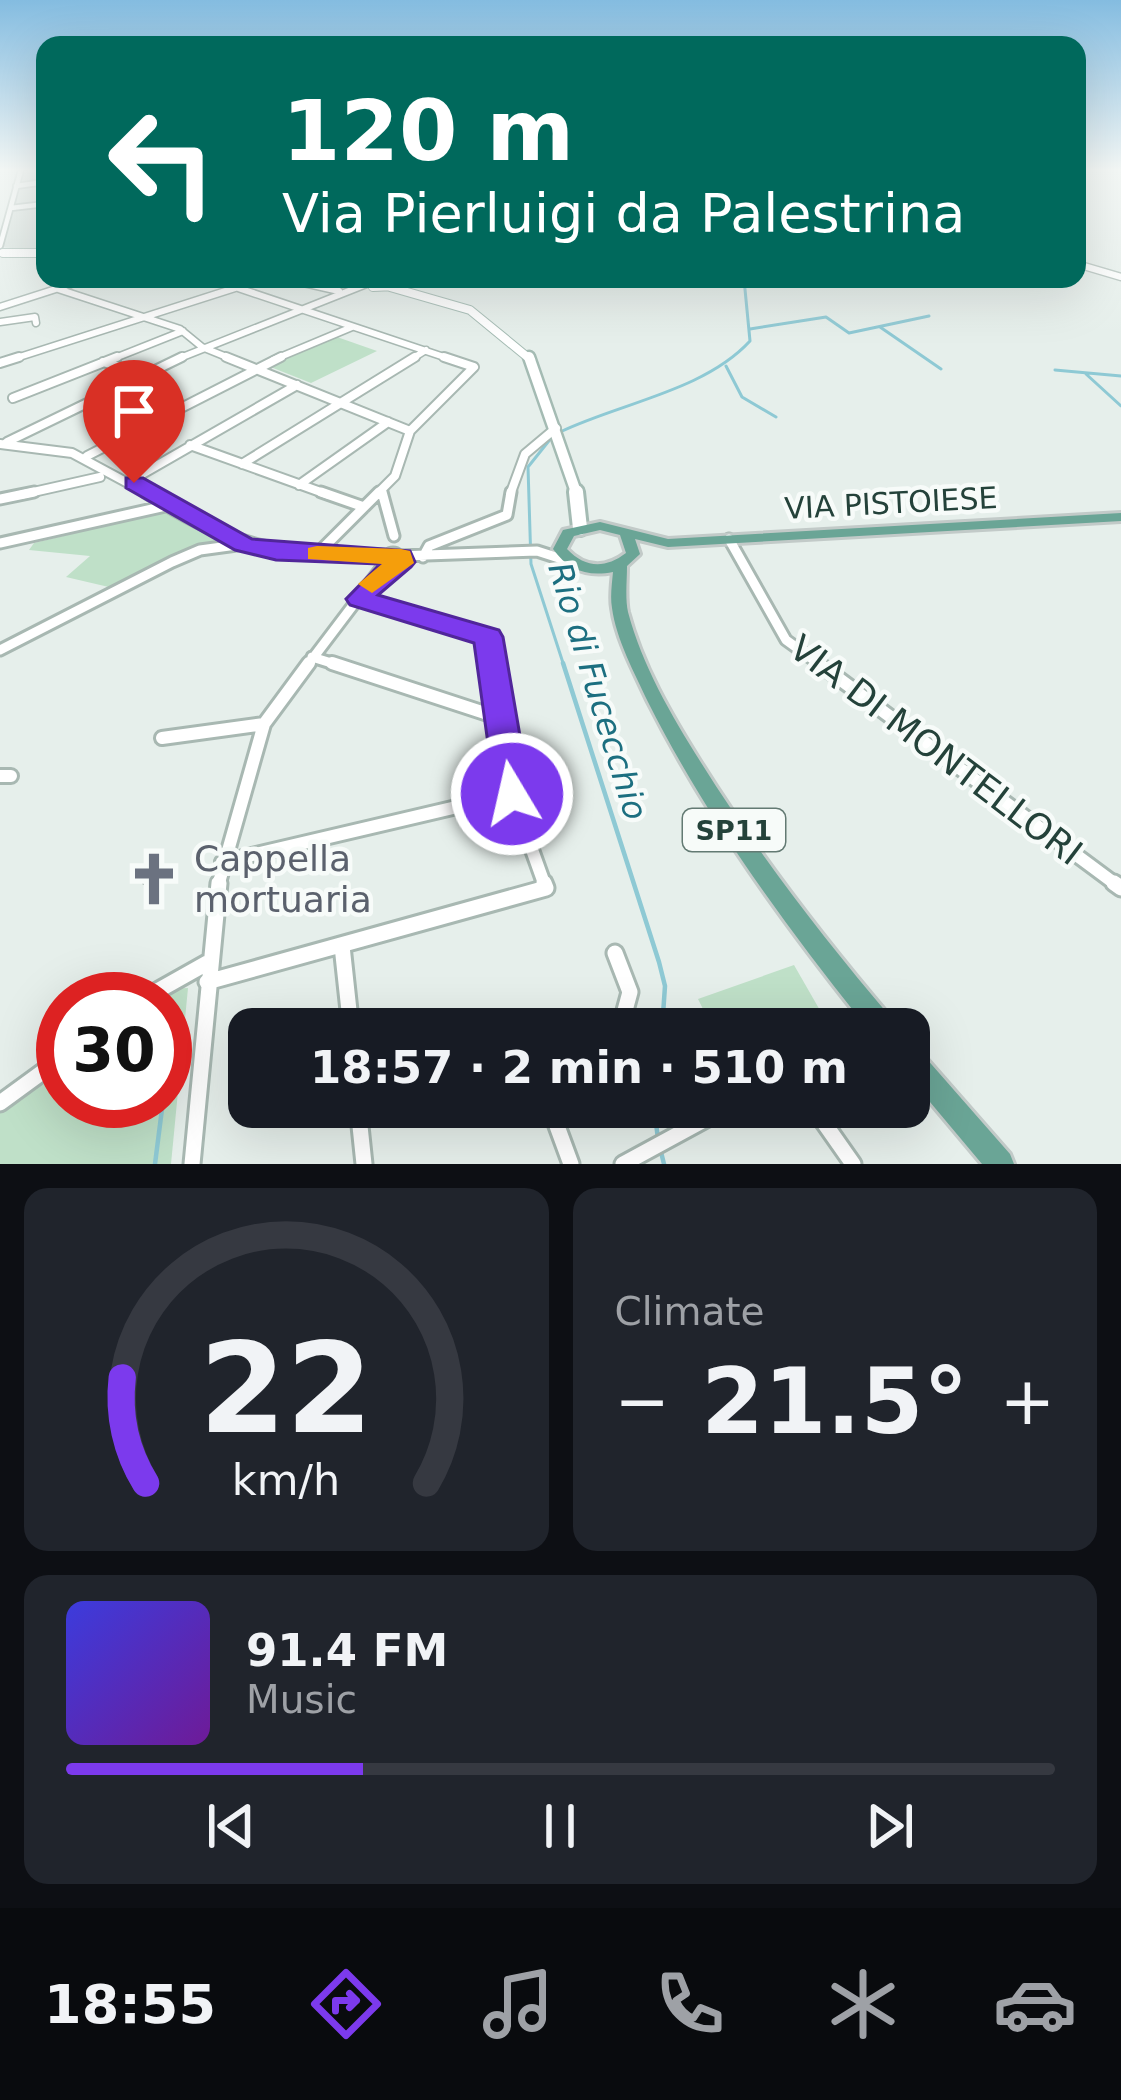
<!DOCTYPE html>
<html lang="en">
<head>
<meta charset="utf-8">
<style>
  body { margin:0; font-family:"DejaVu Sans",sans-serif; background:#20242c; color:#f1f3f6; height:100vh; display:flex; flex-direction:column; font-size:45px; white-space:nowrap }
  * { box-sizing:border-box; margin:0 }
  p { font-size:39px; color:#9ea1a6 }
  .icon { flex:none; width:66px; height:66px; fill:none; stroke:currentColor; stroke-width:2; stroke-linecap:round; stroke-linejoin:round }
  .map { position:relative; height:1164px; overflow:hidden }
  .sheet { display:flex; flex-direction:column; gap:24px; padding:24px; background:#0d0f14; flex:1 }
  .sheet>* { flex:none }
  .banner { position:absolute; left:36px; top:36px; width:1050px; height:252px; border-radius:24px; box-shadow:0 12px 48px #0002; background:#00695c; color:#fff; overflow:hidden }
  .speed { position:absolute; left:36px; top:972px; display:flex; gap:24px; font-size:60px; font-weight:700; text-align:center }
  .speed>* { display:grid; place-content:center; width:156px; height:156px; border-radius:50%; background:#171b24; box-shadow:0 12px 48px #0002; line-height:1 }
  .speed .limit { border:18px solid #d22; background:#fff; color:#111 }
  .pin { position:absolute; display:grid; place-items:center; width:102px; height:102px; color:#fff; margin:-123px -51px; border-radius:50% 50% 50% 0; rotate:-45deg; box-shadow:0 0 12px #0007 }
  .pin .icon { rotate:45deg }
  .me { position:absolute; width:132px; margin:-66px; rotate:351deg; stroke-linejoin:round; filter:drop-shadow(0 0 9px #0008) }
  .turn { display:flex; align-items:center; gap:42px; height:252px; padding:0 48px; font-size:54px }
  .turn .icon { width:156px; height:156px; stroke-width:2.5 }
  .turn b { display:block; font-size:84px; line-height:102px }
  .big { font-size:90px; font-weight:700; line-height:1.1 }
  .sheet .card { flex:1; display:flex; flex-direction:column; justify-content:center; gap:18px; min-width:0; padding:0 42px; border-radius:24px; background:#20242c }
  .sheet .dial { align-items:center; gap:0 }
  .dial svg { height:312px; overflow:visible; fill:none; stroke:#363941; stroke-width:7; stroke-linecap:round; text-anchor:middle }
  .dial text { fill:#f1f3f6; stroke:none }
  .song { display:flex; align-items:center; gap:36px }
  .cover { width:144px; height:144px; border-radius:18px; background:linear-gradient(135deg,hsl(240 70% 55%),hsl(280 70% 35%)) }
  .played { height:12px; border-radius:6px; background:linear-gradient(90deg,#7c3aed 30%,#363941 30%) }
  .keys { display:flex; justify-content:space-around; direction:ltr }
  .heat { display:flex; justify-content:space-between; align-items:center; font-size:66px; direction:ltr }
  .sheet .tiles { flex:1; display:grid; gap:24px; grid-template-columns:1fr 1fr }
  .card:last-child { grid-column:span 2 }
  .trip { position:absolute; left:228px; top:1008px; width:702px; height:120px; border-radius:24px; background:#171b24; box-shadow:0 12px 48px #0002; font-weight:700; line-height:120px; text-align:center }
  .menu { display:flex; height:192px; justify-content:space-around; align-items:center; background:#090b0e; color:#9ea1a6 }
  .menu .icon { width:84px; height:84px }
  .menu .on { color:#7c3aed }
  .menu b { font-size:54px; color:#f1f3f6 }
  .map>svg:first-child { display:block }
  .built { fill:#d4dfda }
  .green { fill:#bfe0c8 }
  .lines { fill:none; stroke-linecap:round; stroke-linejoin:round }
  .stream-far1 { stroke:#8ec9d4; stroke-width:3 }
  .stream { stroke:#8ec9d4; stroke-width:4.5 }
  .minor-far5-casing { stroke:#a8b8b2; stroke-width:8 }
  .minor-far4-casing { stroke:#a8b8b2; stroke-width:9 }
  .minor-far3-casing { stroke:#a8b8b2; stroke-width:12 }
  .minor-far2-casing { stroke:#a8b8b2; stroke-width:15 }
  .minor-far1-casing { stroke:#a8b8b2; stroke-width:18 }
  .minor-casing { stroke:#a8b8b2; stroke-width:21 }
  .secondary-far3-casing { stroke:#a4bbb3; stroke-width:9 }
  .secondary-far2-casing { stroke:#a4bbb3; stroke-width:10 }
  .secondary-far1-casing { stroke:#a4bbb3; stroke-width:15 }
  .secondary-casing { stroke:#a4bbb3; stroke-width:20 }
  .primary-casing { stroke:#c2cac8; stroke-width:6 }
  .minor-far5 { stroke:#fff; stroke-width:4.5 }
  .minor-far4 { stroke:#fff; stroke-width:6 }
  .minor-far3 { stroke:#fff; stroke-width:8 }
  .minor-far2 { stroke:#fff; stroke-width:9 }
  .minor-far1 { stroke:#fff; stroke-width:12 }
  .minor { stroke:#fff; stroke-width:15 }
  .secondary-far3 { stroke:#fff; stroke-width:6 }
  .secondary-far2 { stroke:#fff; stroke-width:8 }
  .secondary-far1 { stroke:#fff; stroke-width:10 }
  .secondary { stroke:#fff; stroke-width:14 }
  .primary { fill:#6aa596; fill-rule:evenodd }
  .wall { fill:#a1aea9 }
  .shaded-wall { fill:#838d89 }
  .building { fill:#bbcac4; stroke:#838d89; stroke-width:3 }
  .route { fill:#7c3aed; stroke:#51269a; stroke-width:3 }
  .slow { fill:#f59e0b }
  .labels { text-anchor:middle; dominant-baseline:central; stroke-width:9; stroke-linejoin:round; paint-order:stroke }
  .shield { fill:#f7fbf9; stroke:#637a73; stroke-width:3 }
  .shield-label { font-size:27px; font-weight:bold; fill:#24423a }
  .street-label { font-size:30px; fill:#24423a; stroke:#f7fbf9 }
  .water-label { font-size:33px; font-style:italic; fill:#1c6f80; stroke:#f7fbf9 }
  .near-street-label { font-size:36px; fill:#24423a; stroke:#f7fbf9 }
  .near-worship-label { font-size:36px; fill:#5b616d; stroke:#f7fbf9; text-anchor:start }
</style>
</head>
<body>
<div class="map">
<svg width="1121" height="1164" viewBox="0 0 1121 1164">
  <rect width="100%" height="100%" fill="#e6efeb"/>
  <!-- built -->
  <path class="built" d="M25,170H45V251L0,247V230L9,228Z"/>
  <!-- green -->
  <path class="green" d="M337,337L377,351L311,383L268,366Z
    M167,511L231,546L201,549L113,588L66,577L90,556L29,550L34,543Z
    M794,965L825,1019L799,1029H713L698,999Z
    M188,988L171,1164H0V1111L63,1064V1101H165V999H152L165,989Z"/>
  <g class="lines">
    <!-- stream-far1 -->
    <path class="stream-far1" d="M880,327L941,369
      M750,329L826,317L849,333L929,316
      M726,366L742,397L776,417
      M1055,370L1121,376
      M1086,374L1121,406
      M560,432C620,403 704,391 750,341L744,279
      M552,437L528,467L531,564L564,666"/>
    <!-- stream -->
    <path class="stream" d="M563,663L659,962L665,986L662,1029
      M165,1080L172,1022
      M654,1107L658,1139
      M660,1148L664,1164
      M155,1164L163,1101"/>
    <defs>
      <path id="minor-far5" d="M16,186L45,182
        M11,208L45,204
        M0,246L21,170"/>
      <path id="minor-far4" d="M1077,264L1121,277
        M286,279L339,291
        M238,288L453,360
        M58,289L180,329L202,347L234,360
        M0,307L87,279
        M0,322L35,317L36,323
        M10,360L263,279
        M110,360L183,331
        M175,360L369,283
        M273,360L352,327
        M410,360L426,350"/>
      <path id="minor-far3" d="M226,357L410,431
        M103,362L147,375
        M0,363L19,357
        M13,398L117,357
        M7,442L182,357
        M0,444L72,453L150,495
        M190,445L329,495
        M87,456L281,357
        M242,464L415,357
        M130,481L297,385
        M299,485L388,422
        M20,495L100,477
        M376,495L395,476L410,431L474,367L444,357
        M510,495L525,454L556,428"/>
      <path id="minor-far2" d="M145,492C240,553 283,554 393,555
        M321,492L364,507
        M382,492L394,536
        M0,499L34,492
        M729,539L786,640L822,666
        M0,543L170,505
        M386 560a7 7 0 1 1 14 0a7 7 0 1 1-14 0Z
        M318,553L379,492
        M399,556L537,551L568,561
        M423,557L429,546L507,515L511,492
        M360,599L488,637L493,666
        M0,650L172,562L200,550L244,544
        M312,657L341,666
        M307,666L385,563"/>
      <path id="minor-far1" d="M332,663L500,718
        M492,663L512,794L545,886
        M818,663L1118,886
        M162,738L264,724
        M0,776H11
        M222,862L512,794
        M218,886L264,724L309,663"/>
      <path id="minor" d="M1114,883L1121,888
        M342,946L351,1029
        M615,953L630,992L620,1029
        M207,982L546,888L544,883
        M143,999L207,963
        M0,1103L63,1057
        M358,1107L364,1164
        M550,1107L571,1164
        M813,1107L853,1164
        M192,1164L219,883
        M623,1164L728,1107"/>
      <path id="secondary-far3" d="M3,253H45"/>
      <path id="secondary-far2" d="M3,253H45
        M375,279L373,287L395,286
        M390,287L470,310L531,360"/>
      <path id="secondary-far1" d="M529,357L577,495"/>
      <path id="secondary" d="M576,492L580,528"/>
      <path id="primary" d="M1121,513V521L668,547L635,539L640,554L627,566C627,581 625,598 628,612C642,665 671,715 700,761C757,852 823,938 893,1020L896,1029H868C786,927 707,819 648,702C635,674 616,639 612,608C610,597 612,583 613,572C587,577 568,570 553,549L563,530L600,522L668,539ZM600,530L620,535L626,553C605,569 585,568 567,549L574,536Z
        M909,1045L918,1049L1010,1154L1014,1164H982L909,1077Z"/>
    </defs>
    <!-- minor-far5 casing -->
    <use href="#minor-far5" class="minor-far5-casing"/>
    <!-- minor-far4 casing -->
    <use href="#minor-far4" class="minor-far4-casing"/>
    <!-- minor-far3 casing -->
    <use href="#minor-far3" class="minor-far3-casing"/>
    <!-- minor-far2 casing -->
    <use href="#minor-far2" class="minor-far2-casing"/>
    <!-- minor-far1 casing -->
    <use href="#minor-far1" class="minor-far1-casing"/>
    <!-- minor casing -->
    <use href="#minor" class="minor-casing"/>
    <!-- secondary-far3 casing -->
    <use href="#secondary-far3" class="secondary-far3-casing"/>
    <!-- secondary-far2 casing -->
    <use href="#secondary-far2" class="secondary-far2-casing"/>
    <!-- secondary-far1 casing -->
    <use href="#secondary-far1" class="secondary-far1-casing"/>
    <!-- secondary casing -->
    <use href="#secondary" class="secondary-casing"/>
    <!-- primary casing -->
    <use href="#primary" class="primary-casing"/>
    <!-- minor-far5 -->
    <use href="#minor-far5" class="minor-far5"/>
    <!-- minor-far4 -->
    <use href="#minor-far4" class="minor-far4"/>
    <!-- minor-far3 -->
    <use href="#minor-far3" class="minor-far3"/>
    <!-- minor-far2 -->
    <use href="#minor-far2" class="minor-far2"/>
    <!-- minor-far1 -->
    <use href="#minor-far1" class="minor-far1"/>
    <!-- minor -->
    <use href="#minor" class="minor"/>
    <!-- secondary-far3 -->
    <use href="#secondary-far3" class="secondary-far3"/>
    <!-- secondary-far2 -->
    <use href="#secondary-far2" class="secondary-far2"/>
    <!-- secondary-far1 -->
    <use href="#secondary-far1" class="secondary-far1"/>
    <!-- secondary -->
    <use href="#secondary" class="secondary"/>
    <!-- primary -->
    <use href="#primary" class="primary"/>
  </g>
  <!-- wall -->
  <path class="wall" d="M165,873L161,885H143L140,879Z"/>
  <!-- shaded-wall -->
  <path class="shaded-wall" d="M163,868L165,873L161,885L158,879Z"/>
  <!-- building -->
  <path class="building" d="M144,868H163L158,879H140Z"/>
  <!-- sky -->
  <linearGradient id="sky" x2="0" y2="1"><stop stop-color="#84bce0"/><stop offset="0.51" stop-color="#f4f8f6"/><stop offset="1" stop-color="#f4f8f6" stop-opacity="0"/></linearGradient>
  <rect width="1121" height="333" fill="url(#sky)"/>
  <!-- route -->
  <path class="route" d="M126,478H143L252,539L410,551L415,562L411,567L378,595L499,630L503,637L530,794L525,804H500L495,794L474,643L350,605L346,599L380,564L276,560L235,550L126,488Z"/>
  <!-- slow -->
  <path class="slow" d="M317,546L401,549L410,551L414,563L372,593L358,584L382,564L308,559V548Z"/>
  <!-- icons -->
  <defs>
    <symbol id="church-bare" viewBox="-9 -9 18 18"><path d="M-1.2-6h2.4v3.5h3.3v2.4h-3.3V6h-2.4V-.1h-3.3v-2.4h3.3Z" fill="#6b7280" stroke="#f7fbf9" stroke-width="2.5" paint-order="stroke"/></symbol>
  </defs>
  <g fill-rule="evenodd">
    <use href="#church-bare" x="116" y="841" width="76" height="76"/>
  </g>
  <g class="labels">
    <!-- shield labels -->
    <rect class="shield" x="683" y="809" width="102" height="42" rx="9"/>
    <g class="shield-label">
      <text x="734" y="830">SP11</text>
    </g>
    <!-- street labels -->
    <g class="street-label">
      <text transform="translate(891 503) rotate(-3)">VIA PISTOIESE</text>
    </g>
    <!-- water labels -->
    <g class="water-label">
      <text transform="translate(598 691) rotate(73)">Rio di Fucecchio</text>
    </g>
    <!-- near-street labels -->
    <g class="near-street-label">
      <text transform="translate(936 750) rotate(37)">VIA DI MONTELLORI</text>
    </g>
    <!-- near-worship labels -->
    <g class="near-worship-label">
      <text x="194" y="858">Cappella<tspan x="194" dy="41">mortuaria</tspan></text>
    </g>
  </g>
</svg>
<div class="speed"><div class="limit">30</div></div>
<div class="pin" style="left:134px;top:483px;background:#d93025"><svg class="icon" aria-label="arrive" viewBox="0 0 24 24"><path d="M6 21V4h12l-3 4 3 4H6"/></svg></div>
<svg class="me" style="left:512px;top:794px" viewBox="-20 -20 40 40"><circle r="17" fill="#7c3aed" stroke="#fff" stroke-width="3"/><path d="M0-11L8 9 0 5-8 9z" fill="#fff"/></svg>
<div class="trip">18:57 · 2 min · 510 m</div>
<div class="banner">
<div class="turn"><svg class="icon" aria-label="left" viewBox="0 0 24 24"><path d="M17 20v-9H6M10 6l-5 5 5 5"/></svg><div><b>120 m</b>Via Pierluigi da Palestrina</div></div>
</div>
</div>
<section class="sheet">
<div class="tiles">
<div class="card dial"><svg viewBox="0 0 100 80">
<path d="M14 69A42 42 0 1 1 86 69"/>
<path d="M14 69A42 42 0 0 1 8 42" stroke="#7c3aed"/>
<text x="50" y="56" font-size="32" font-weight="700">22</text>
<text x="50" y="72" font-size="11">km/h</text>
</svg></div>
<div class="card"><p>Climate</p>
<div class="heat"><a>−</a><b class="big">21.5°</b><a>+</a></div>
</div>
<div class="card">
<div class="song"><i class="cover"></i><div><b>91.4 FM</b><p>Music</p></div></div>
<div class="played"></div>
<div class="keys"><svg class="icon" aria-label="previous" viewBox="0 0 24 24"><path d="M18 5L8 12l10 7zM5 5v14"/></svg><svg class="icon" aria-label="pause" viewBox="0 0 24 24"><path d="M8 5v14M16 5v14"/></svg><svg class="icon" aria-label="next" viewBox="0 0 24 24"><path d="M6 5l10 7-10 7zM19 5v14"/></svg></div>
</div>
</div>
</section>
<nav class="menu">
<b>18:55</b>
<svg class="icon on" aria-label="directions" viewBox="0 0 24 24"><path d="M12 3l9 9-9 9-9-9zM9 14v-3h6M13 9l2 2-2 2"/></svg>
<svg class="icon" aria-label="music" viewBox="0 0 24 24"><path d="M9 18V5l10-2v13"/><circle cx="6" cy="18" r="3"/><circle cx="16" cy="16" r="3"/></svg>
<svg class="icon" aria-label="phone" viewBox="0 0 24 24"><path d="M5 4h4l2 5-3 2q2 4 5 5l2-3 5 2v4C11 20 4 13 5 4z"/></svg>
<svg class="icon" aria-label="climate" viewBox="0 0 24 24"><path d="M12 3v18M4 7l16 10M4 17L20 7"/></svg>
<svg class="icon" aria-label="car" viewBox="0 0 24 24"><path d="M5 17H2v-5l4-1 3-4h7l3 4 3 1v5h-3M9 17h6M6 11h13"/><circle cx="7" cy="17" r="2"/><circle cx="17" cy="17" r="2"/></svg>
</nav>
</body>
</html>
